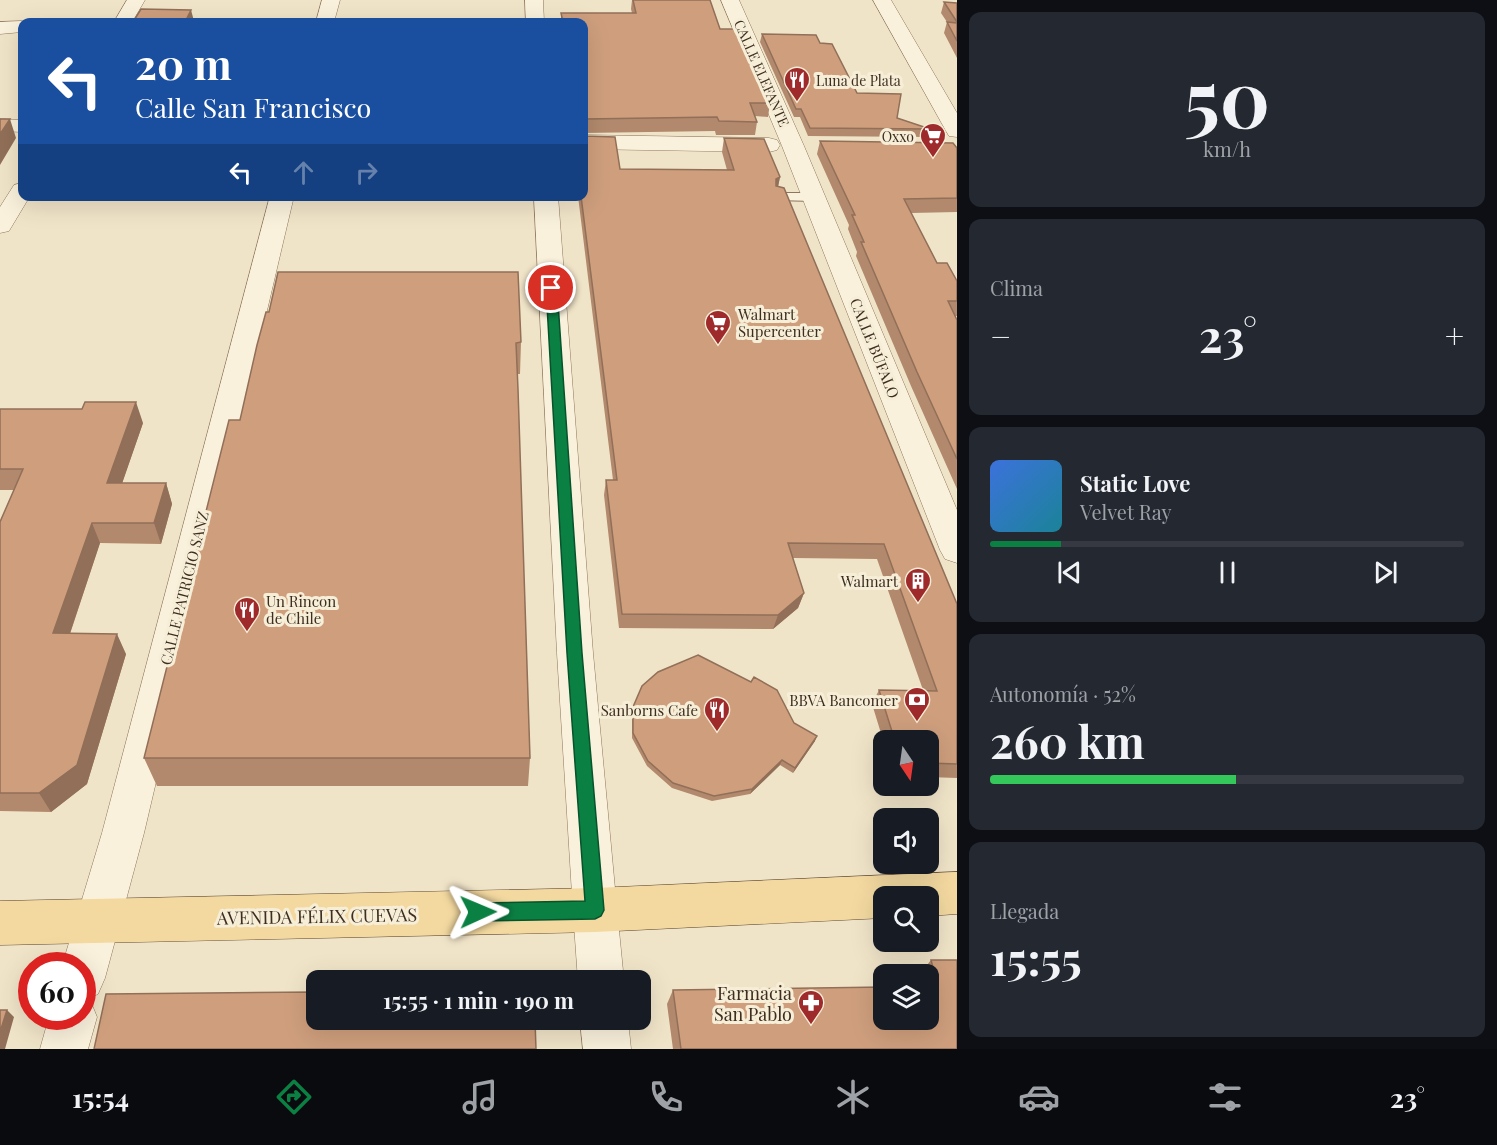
<!DOCTYPE html>
<html lang="es">
<head>
<meta charset="utf-8">
<style>
  body { margin:0; font-family:"Playfair Display",serif; background:#242831; color:#f1f3f6; height:100vh; display:flex; flex-direction:column; font-size:22px; white-space:nowrap }
  * { box-sizing:border-box; margin:0 }
  p { font-size:20px; color:#9ea1a6 }
  .icon { flex:none; width:33px; height:33px; fill:none; stroke:currentColor; stroke-width:2; stroke-linecap:round; stroke-linejoin:round }
  .map { position:relative; flex:1; overflow:hidden }
  .panel { display:flex; flex-direction:column; gap:12px; padding:12px; background:#0d0f14; width:540px }
  .panel>* { flex:none }
  .hud { position:absolute; left:18px; top:18px; width:570px; height:183px; border-radius:12px; box-shadow:0 6px 24px #0002; background:#1a4fa0; color:#fff; overflow:hidden }
  .needle { width:39px; rotate:167deg }
  .controls { position:absolute; left:873px; top:730px; display:grid; gap:12px }
  .controls a { display:grid; place-items:center; width:66px; height:66px; border-radius:12px; background:#171b24; box-shadow:0 6px 24px #0002; font-size:30px }
  .speed { position:absolute; left:18px; top:952px; display:flex; gap:12px; font-size:30px; font-weight:700; text-align:center }
  .speed>* { display:grid; place-content:center; width:78px; height:78px; border-radius:50%; background:#171b24; box-shadow:0 6px 24px #0002; line-height:1 }
  .speed .limit { border:9px solid #d22; background:#fff; color:#111 }
  .pin { position:absolute; display:grid; place-items:center; width:51px; height:51px; color:#fff; margin:-26px; border:3px solid #fff; border-radius:50%; box-shadow:0 2px 6px #0007 }
  .me { position:absolute; width:66px; margin:-33px; rotate:89deg; stroke-linejoin:round; filter:drop-shadow(0 0 4px #0008) }
  .turn { display:flex; align-items:center; gap:21px; height:126px; padding:0 18px; font-size:27px }
  .turn .icon { width:78px; height:78px; stroke-width:2.5 }
  .turn b { display:block; font-size:42px; line-height:51px }
  .lanes { display:flex; align-items:center; height:57px; padding:0 18px; background:#0003; justify-content:center; gap:30px; direction:ltr }
  .lanes .off { opacity:.35 }
  .big { font-size:45px; font-weight:700; line-height:1.1 }
  .panel .tile { flex:1; display:flex; flex-direction:column; justify-content:center; gap:9px; min-width:0; padding:0 21px; border-radius:12px; background:#242831 }
  .panel .dial { align-items:center; gap:0 }
  .dial b { font-size:78px; line-height:1 }
  .song { display:flex; align-items:center; gap:18px }
  .cover { width:72px; height:72px; border-radius:9px; background:linear-gradient(135deg,hsl(220 70% 55%),hsl(190 70% 35%)) }
  .played { height:6px; border-radius:3px; background:linear-gradient(90deg,#0b8043 15%,#363941 15%) }
  .keys { display:flex; justify-content:space-around; direction:ltr }
  .heat { display:flex; justify-content:space-between; align-items:center; font-size:33px; direction:ltr }
  .charge { height:9px; border-radius:4px; background:linear-gradient(90deg,#34c759 52%,#363941 0) }
  .trip { position:absolute; left:306px; top:970px; width:345px; height:60px; border-radius:12px; background:#171b24; box-shadow:0 6px 24px #0002; font-weight:700; line-height:60px; text-align:center }
  .tabs { display:flex; height:96px; justify-content:space-around; align-items:center; background:#090b0e; color:#9ea1a6 }
  .tabs .icon { width:42px; height:42px }
  .tabs .on { color:#0b8043 }
  .tabs b { font-size:27px; color:#f1f3f6 }
  main { display:flex; flex:1; min-height:0 }
  .map>svg:first-child { display:block }
  .lines { fill:none; stroke-linecap:round; stroke-linejoin:round }
  .service-casing { stroke:#8d765c; stroke-width:2 }
  .minor-casing { stroke:#8d765c; stroke-width:1 }
  .tertiary-casing { stroke:#8d765c; stroke-width:1 }
  .primary-casing { stroke:#5b4430; stroke-width:1 }
  .service { fill:#faf1dc; fill-rule:evenodd }
  .minor { fill:#faf1dc; fill-rule:evenodd }
  .tertiary { fill:#faf1dc; fill-rule:evenodd }
  .primary { fill:#f3d9a0; fill-rule:evenodd }
  .wall { fill:#b2896c }
  .shaded-wall { fill:#916f58 }
  .building { fill:#cf9f7d; stroke:#916f58; stroke-width:1.5 }
  .route { fill:#0b8043; stroke:#07532c; stroke-width:1.5 }
  .labels { text-anchor:middle; dominant-baseline:central; stroke-width:6; stroke-linejoin:round; paint-order:stroke }
  .far-street-label { font-size:14px; fill:#3d2e20; stroke:#f7eed8 }
  .far-poi-label { font-size:14px; fill:#3d2e20; stroke:#f7eed8; text-anchor:start }
  .poi-label { font-size:15px; fill:#3d2e20; stroke:#f7eed8; text-anchor:end }
  .street-label { font-size:15px; fill:#3d2e20; stroke:#f7eed8 }
  .near-street-label { font-size:18px; fill:#3d2e20; stroke:#f7eed8 }
  .near-poi-label { font-size:18px; fill:#3d2e20; stroke:#f7eed8; text-anchor:end }
</style>
</head>
<body>
<main>
<div class="map">
<svg width="957" height="1049" viewBox="0 0 957 1049">
  <rect width="100%" height="100%" fill="#f0e4c8"/>
  <g class="lines">
    <defs>
      <path id="service" d="M780,193H814L820,197L814,201L775,200L774,197L775,194Z"/>
      <path id="minor" d="M127,0H145L132,22H114Z
        M322,0H340L334,22H316Z
        M721,0H739L804,146L957,510V563L945,559L940,550L782,146Z
        M873,0H891L957,113V137L949,136L946,131Z
        M22,21L26,22H22V32L0,34V22Z
        M0,119L22,120V132L0,131Z
        M584,135L769,138L777,140L780,145L777,150L769,152L584,149Z
        M22,183V196H30L9,231L0,233V207L14,185Z
        M270,196H294L144,833L105,978L98,994L87,999L90,1000L97,1017L88,1049H40L49,1017H82V966H62L102,833Z
        M595,888L611,895L617,910L624,981H578L573,910L579,895Z
        M580,1020H628L631,1049H583Z"/>
      <path id="tertiary" d="M525,0H543L544,22H526Z
        M534,196H558L593,653L617,910L611,925L595,932L579,925L573,910L557,653Z"/>
      <path id="primary" d="M957,872V914L928,916V897H884V918L595,932L0,945V901L595,888Z"/>
    </defs>
    <!-- service casing -->
    <use href="#service" class="service-casing"/>
    <!-- minor casing -->
    <use href="#minor" class="minor-casing"/>
    <!-- tertiary casing -->
    <use href="#tertiary" class="tertiary-casing"/>
    <!-- primary casing -->
    <use href="#primary" class="primary-casing"/>
    <!-- service -->
    <use href="#service" class="service"/>
    <!-- minor -->
    <use href="#minor" class="minor"/>
    <!-- tertiary -->
    <use href="#tertiary" class="tertiary"/>
    <!-- primary -->
    <use href="#primary" class="primary"/>
  </g>
  <!-- wall -->
  <path class="wall" d="M632,0H710L720,29L770,103L768,117L755,116L757,122L755,135H716L715,131L584,133V22H561V13H632L631,9Z
    M944,2L957,3V58L944,33L947,22L941,13Z
    M762,34L820,43L857,93L897,118L930,129L928,137L808,136L800,117H794L760,42Z
    M724,138L780,177L778,187L957,604V778L928,777V741H884V743L872,704L879,690H923L877,559L793,558L804,593L798,608L773,629L619,628L604,495L606,480H613L578,196H584L620,169L727,170L722,152Z
    M820,141L957,148V212L911,213L937,263L957,281V316H955L957,320V489L911,386L856,256L857,252L848,229L849,225L817,154Z
    M521,342L520,374H517L530,758L528,786H157L144,758L240,420L257,345Z
    M0,409H82L143,423L122,483H166L172,504L161,544L100,543L70,634L126,654L87,784L51,812L0,811V522L14,490H0Z
    M633,707L794,723L815,741L793,773L780,765L750,794L712,801L672,788L647,766L632,738V712Z
    M931,960L957,1049H673L667,1004L673,990L928,1020V975H919Z"/>
  <!-- shaded-wall -->
  <path class="shaded-wall" d="M191,10L194,21L193,22H185Z
    M10,119L16,138L0,165V134Z
    M780,177L777,191L776,179Z
    M136,402L143,423L115,504L107,483Z
    M166,483L172,504L161,544L154,523Z
    M92,523L100,543L63,654L53,633Z
    M804,593L798,608L773,629L778,615Z
    M117,634L126,654L87,784L51,812L39,793Z
    M817,736L815,741L793,773L795,768Z
    M782,760L780,765L750,794L752,789Z
    M7,1010L14,1017L5,1049H0V1032Z"/>
  <!-- building -->
  <path class="building" d="M633,0H710L720,29H738L770,103H750L757,122L719,121L717,117L585,119L584,121V22H563L561,13H636Z
    M944,2L957,3V22Z
    M141,9L191,10L185,22H133Z
    M947,22L957,23V41Z
    M762,34L816,35L820,43L832,44L857,93L901,94L897,118L930,129L810,128L801,109H796Z
    M0,119H10L0,134Z
    M584,135L585,136L615,137L620,169L734,170L724,138L764,139L780,177L776,179V186L784,188L957,604V764L928,763V741H895L879,690L937,691L884,544L788,543L804,593L778,615L622,614L606,480H617L581,196H584Z
    M820,141L953,143L957,148V198L904,199L937,263H947L957,281V301H948L957,320V459L917,372L861,242H864L852,215H855Z
    M278,272H518L521,342L516,343L518,389L530,758H144L229,420H240L257,345L266,312H269Z
    M85,402H136L107,483H166L154,523H92L53,633L117,634L77,765L39,793H0V522L23,469H0V409H82Z
    M698,655L751,682L754,677L777,690L794,723L817,736L795,768L782,760L752,789L714,796L673,783L648,761L633,733V707L642,686L658,672Z
    M931,960H957V1049H681L673,990L884,987V1020H928V986H938Z
    M316,992V1020H535L536,1049H94L106,994Z
    M0,1010H7L0,1032Z"/>
  <!-- route -->
  <path class="route" d="M551,285L557,288L582,653L604,910L601,916L595,919L478,921L472,919L469,912L472,906L478,903L585,901L567,653L546,288Z"/>
  <!-- icons -->
  <defs>
    <symbol id="restaurant-pin" viewBox="-11 -11 22 30"><path d="M0 17L-7.5 6A9.5 9.5 0 1 1 7.5 6Z" fill="#9e2a2b" stroke="#f7eed8"/><path d="M-5-6h1v4h1v-4h1v4h1v-4h1v5L-1.5 .5V6h-2V.5L-5-1ZM5-6V6H3V1.5H1.5Q1.5-4 5-6Z" fill="#fff"/></symbol>
    <symbol id="supermarket-pin" viewBox="-11 -11 22 30"><path d="M0 17L-7.5 6A9.5 9.5 0 1 1 7.5 6Z" fill="#9e2a2b" stroke="#f7eed8"/><path d="M-6-5.5h2.5l.6 2H6L4.5 2H-2.5L-4.4-4H-6ZM-1.5 3.2a1.3 1.3 0 1 0 .1 0ZM3 3.2a1.3 1.3 0 1 0 .1 0Z" fill="#fff"/></symbol>
    <symbol id="building-pin" viewBox="-11 -11 22 30"><path d="M0 17L-7.5 6A9.5 9.5 0 1 1 7.5 6Z" fill="#9e2a2b" stroke="#f7eed8"/><path d="M-4-6H4V6H1V3H-1V6H-4ZM-2.5-4.3h1.7v1.8h-1.7ZM.8-4.3h1.7v1.8H.8ZM-2.5-1h1.7V.8h-1.7ZM.8-1h1.7V.8H.8Z" fill="#fff"/></symbol>
    <symbol id="bank-pin" viewBox="-11 -11 22 30"><path d="M0 17L-7.5 6A9.5 9.5 0 1 1 7.5 6Z" fill="#9e2a2b" stroke="#f7eed8"/><path d="M-6-4H6V4H-6ZM0-2.3a2.3 2.3 0 1 0 0 4.6a2.3 2.3 0 1 0 0-4.6Z" fill="#fff"/></symbol>
    <symbol id="pharmacy-pin" viewBox="-11 -11 22 30"><path d="M0 17L-7.5 6A9.5 9.5 0 1 1 7.5 6Z" fill="#9e2a2b" stroke="#f7eed8"/><path d="M-2-6h4v4h4v4h-4v4h-4v-4h-4v-4h4Z" fill="#fff"/></symbol>
  </defs>
  <g fill-rule="evenodd">
    <use href="#restaurant-pin" x="782" y="65" width="30" height="40"/>
    <use href="#supermarket-pin" x="918" y="121" width="30" height="40"/>
    <use href="#supermarket-pin" x="703" y="308" width="30" height="40"/>
    <use href="#building-pin" x="903" y="566" width="30" height="40"/>
    <use href="#restaurant-pin" x="232" y="595" width="30" height="40"/>
    <use href="#bank-pin" x="902" y="685" width="30" height="40"/>
    <use href="#restaurant-pin" x="702" y="695" width="30" height="40"/>
    <use href="#pharmacy-pin" x="796" y="988" width="30" height="40"/>
  </g>
  <g class="labels">
    <!-- far-street labels -->
    <g class="far-street-label">
      <text transform="translate(762 73) rotate(66)">CALLE ELEFANTE</text>
    </g>
    <!-- far-poi labels -->
    <g class="far-poi-label">
      <text x="816" y="80">Luna de Plata</text>
      <text x="914" y="136" text-anchor="end">Oxxo</text>
    </g>
    <!-- poi labels -->
    <g class="poi-label">
      <text x="738" y="314" text-anchor="start">Walmart<tspan x="738" dy="17">Supercenter</tspan></text>
      <text x="898" y="581">Walmart</text>
      <text x="266" y="601" text-anchor="start">Un Rincon<tspan x="266" dy="17">de Chile</tspan></text>
      <text x="898" y="700">BBVA Bancomer</text>
      <text x="698" y="710">Sanborns Cafe</text>
    </g>
    <!-- street labels -->
    <g class="street-label">
      <text transform="translate(875 348) rotate(68)">CALLE BÚFALO</text>
      <text transform="translate(184 588) rotate(-76)">CALLE PATRICIO SANZ</text>
    </g>
    <!-- near-street labels -->
    <g class="near-street-label">
      <text transform="translate(317 916) rotate(-1)">AVENIDA FÉLIX CUEVAS</text>
    </g>
    <!-- near-poi labels -->
    <g class="near-poi-label">
      <text x="792" y="993">Farmacia<tspan x="792" dy="21">San Pablo</tspan></text>
    </g>
  </g>
</svg>
<div class="controls">
<a><svg class="needle" viewBox="-14 -14 28 28"><path d="M0-13l5 13h-10z" fill="#e53935"/><path d="M0 13l5-13h-10z" fill="#9ea1a6"/></svg></a>
<a><svg class="icon" aria-label="sound" viewBox="0 0 24 24"><path d="M4 9h4l5-4v14l-5-4H4zM17 9q2 3 0 6"/></svg></a>
<a><svg class="icon" aria-label="search" viewBox="0 0 24 24"><circle cx="10" cy="10" r="6"/><path d="M15 15l6 6"/></svg></a>
<a><svg class="icon" aria-label="layers" viewBox="0 0 24 24"><path d="M12 4l9 5-9 5-9-5zM3 14l9 5 9-5"/></svg></a>
</div>
<div class="speed"><div class="limit">60</div></div>
<div class="pin" style="left:551px;top:288px;background:#d93025"><svg class="icon" aria-label="arrive" viewBox="0 0 24 24"><path d="M6 21V4h12l-3 4 3 4H6"/></svg></div>
<svg class="me" style="left:478px;top:912px" viewBox="-20 -20 40 40"><path d="M0-17L14 15 0 8-14 15z" fill="#0b8043" stroke="#fff" stroke-width="4"/></svg>
<div class="trip">15:55 · 1 min · 190 m</div>
<div class="hud">
<div class="turn"><svg class="icon" aria-label="left" viewBox="0 0 24 24"><path d="M17 20v-9H6M10 6l-5 5 5 5"/></svg><div><b>20 m</b>Calle San Francisco</div></div>
<div class="lanes"><svg class="icon" aria-label="left" viewBox="0 0 24 24"><path d="M17 20v-9H6M10 6l-5 5 5 5"/></svg><svg class="icon off" aria-label="ahead" viewBox="0 0 24 24"><path d="M12 20V5M6 11l6-6 6 6"/></svg><svg class="icon off" aria-label="right" viewBox="0 0 24 24"><path d="M7 20v-9h11M14 6l5 5-5 5"/></svg></div>
</div>
</div>
<section class="panel">
<div class="tile dial"><b>50</b><p>km/h</p></div>
<div class="tile"><p>Clima</p>
<div class="heat"><a>−</a><b class="big">23°</b><a>+</a></div>
</div>
<div class="tile">
<div class="song"><i class="cover"></i><div><b>Static Love</b><p>Velvet Ray</p></div></div>
<div class="played"></div>
<div class="keys"><svg class="icon" aria-label="previous" viewBox="0 0 24 24"><path d="M18 5L8 12l10 7zM5 5v14"/></svg><svg class="icon" aria-label="pause" viewBox="0 0 24 24"><path d="M8 5v14M16 5v14"/></svg><svg class="icon" aria-label="next" viewBox="0 0 24 24"><path d="M6 5l10 7-10 7zM19 5v14"/></svg></div>
</div>
<div class="tile"><p>Autonomía · 52%</p><b class="big">260 km</b><div class="charge"></div></div>
<div class="tile"><p>Llegada</p><b class="big">15:55</b></div>
</section>
</main>
<nav class="tabs">
<b>15:54</b>
<svg class="icon on" aria-label="directions" viewBox="0 0 24 24"><path d="M12 3l9 9-9 9-9-9zM9 14v-3h6M13 9l2 2-2 2"/></svg>
<svg class="icon" aria-label="music" viewBox="0 0 24 24"><path d="M9 18V5l10-2v13"/><circle cx="6" cy="18" r="3"/><circle cx="16" cy="16" r="3"/></svg>
<svg class="icon" aria-label="phone" viewBox="0 0 24 24"><path d="M5 4h4l2 5-3 2q2 4 5 5l2-3 5 2v4C11 20 4 13 5 4z"/></svg>
<svg class="icon" aria-label="climate" viewBox="0 0 24 24"><path d="M12 3v18M4 7l16 10M4 17L20 7"/></svg>
<svg class="icon" aria-label="car" viewBox="0 0 24 24"><path d="M5 17H2v-5l4-1 3-4h7l3 4 3 1v5h-3M9 17h6M6 11h13"/><circle cx="7" cy="17" r="2"/><circle cx="17" cy="17" r="2"/></svg>
<svg class="icon" aria-label="filters" viewBox="0 0 24 24"><path d="M4 7h16M4 17h16"/><circle cx="9" cy="7" r="2"/><circle cx="15" cy="17" r="2"/></svg>
<b>23°</b>
</nav>
</body>
</html>
